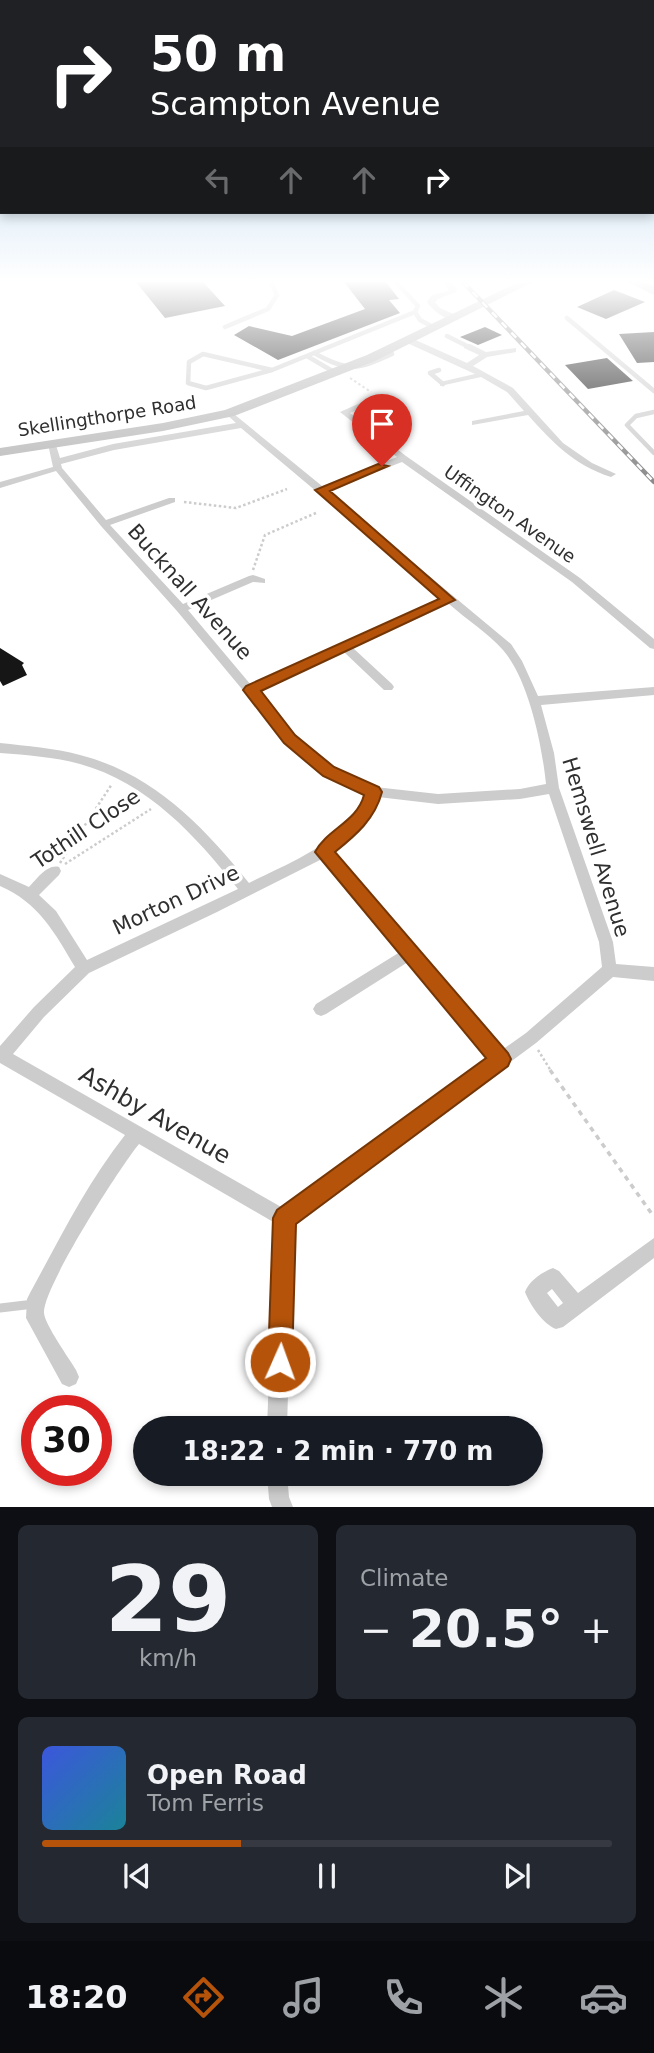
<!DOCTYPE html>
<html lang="en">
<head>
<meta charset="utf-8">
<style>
  body { margin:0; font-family:"DejaVu Sans",sans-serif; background:#242831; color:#f1f3f6; height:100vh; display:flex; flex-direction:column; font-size:26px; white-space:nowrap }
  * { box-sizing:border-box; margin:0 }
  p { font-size:23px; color:#9ea1a6 }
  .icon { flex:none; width:38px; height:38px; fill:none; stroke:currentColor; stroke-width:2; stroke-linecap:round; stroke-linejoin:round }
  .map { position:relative; height:1507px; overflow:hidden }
  .drawer { display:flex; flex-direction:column; gap:18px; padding:18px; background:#0d0f14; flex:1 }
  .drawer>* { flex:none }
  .hud { position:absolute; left:0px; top:0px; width:654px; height:214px; box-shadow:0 4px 10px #0003; background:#202124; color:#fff; overflow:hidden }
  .speed { position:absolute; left:21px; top:1395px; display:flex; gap:14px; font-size:35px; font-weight:700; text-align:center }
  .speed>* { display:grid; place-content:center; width:91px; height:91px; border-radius:50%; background:#171b24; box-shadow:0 4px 10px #0003; line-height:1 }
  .speed .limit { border:10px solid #d22; background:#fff; color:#111 }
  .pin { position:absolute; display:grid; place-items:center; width:60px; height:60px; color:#fff; margin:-72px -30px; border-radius:50% 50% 50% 0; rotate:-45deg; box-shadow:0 0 7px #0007 }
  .pin .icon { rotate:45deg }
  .me { position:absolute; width:77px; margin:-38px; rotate:2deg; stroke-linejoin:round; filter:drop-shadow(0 0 5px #0008) }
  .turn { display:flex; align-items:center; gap:24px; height:147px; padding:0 35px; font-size:32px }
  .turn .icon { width:91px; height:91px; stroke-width:2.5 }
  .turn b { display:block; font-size:49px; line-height:60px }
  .lanes { display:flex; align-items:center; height:66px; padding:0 35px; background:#0003; justify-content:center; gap:35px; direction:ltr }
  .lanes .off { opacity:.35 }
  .big { font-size:52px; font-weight:700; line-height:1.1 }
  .drawer .tile { flex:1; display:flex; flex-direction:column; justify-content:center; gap:10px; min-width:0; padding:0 24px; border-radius:10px; background:#242831 }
  .drawer .dial { align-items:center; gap:0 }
  .dial b { font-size:91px; line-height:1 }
  .song { display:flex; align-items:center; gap:21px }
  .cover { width:84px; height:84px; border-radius:10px; background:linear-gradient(135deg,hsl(230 70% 55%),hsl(190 70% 35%)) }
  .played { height:7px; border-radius:4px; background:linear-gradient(90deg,#b45309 35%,#363941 35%) }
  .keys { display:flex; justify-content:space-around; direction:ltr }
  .heat { display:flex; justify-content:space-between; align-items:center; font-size:38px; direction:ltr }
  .drawer .tiles { flex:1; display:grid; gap:18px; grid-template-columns:1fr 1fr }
  .tile:last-child { grid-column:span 2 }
  .trip { position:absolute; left:133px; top:1416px; width:410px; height:70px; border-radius:35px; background:#171b24; box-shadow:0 4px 10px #0003; font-weight:700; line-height:70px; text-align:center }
  .tabs { display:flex; height:112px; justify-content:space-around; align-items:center; background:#090b0e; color:#9ea1a6 }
  .tabs .icon { width:49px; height:49px }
  .tabs .active { color:#b45309 }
  .tabs b { font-size:32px; color:#f1f3f6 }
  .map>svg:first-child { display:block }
  .building { fill:#161616 }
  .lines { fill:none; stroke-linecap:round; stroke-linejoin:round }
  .path-far2 { stroke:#ccc; stroke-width:2; stroke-dasharray:2.5 2.5; stroke-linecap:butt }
  .path-far1 { stroke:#ccc; stroke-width:2.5; stroke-dasharray:2.5 2.5; stroke-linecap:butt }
  .path { stroke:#ccc; stroke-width:3.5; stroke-dasharray:5 5; stroke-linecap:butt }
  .service-far1 { stroke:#ccc; stroke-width:4.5 }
  .service { stroke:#ccc; stroke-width:9 }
  .minor { fill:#ccc; fill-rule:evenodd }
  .secondary { fill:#b9b9b9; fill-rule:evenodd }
  .primary { fill:#a7a7a7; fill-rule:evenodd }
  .rail-casing { stroke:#848484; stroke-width:4.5 }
  .rail { stroke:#fff; stroke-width:2.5; stroke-dasharray:7; stroke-linecap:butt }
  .route { fill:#b45309; stroke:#753606; stroke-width:2 }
  .labels { text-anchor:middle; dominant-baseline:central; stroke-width:7; stroke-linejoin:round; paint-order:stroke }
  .far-street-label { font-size:18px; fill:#2f2f2f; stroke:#fff }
  .street-label { font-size:21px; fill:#2f2f2f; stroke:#fff }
  .near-street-label { font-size:24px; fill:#2f2f2f; stroke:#fff }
</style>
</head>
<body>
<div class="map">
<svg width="654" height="1507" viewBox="0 0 654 1507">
  <rect width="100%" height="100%" fill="#fff"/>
  <!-- building -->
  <path class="building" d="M136,282H203L225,306L165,318Z
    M344,282H386L399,299L389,300L400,313L278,360L234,335L249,326L292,336L365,309Z
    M614,290L645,302L606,319L577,307Z
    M485,327L502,335L478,345L460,337Z
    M654,332V362L637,363L619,334Z
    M607,358L633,381L588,389L565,365Z
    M0,648L24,663L22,665L27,675L3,686L0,681Z"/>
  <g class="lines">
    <!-- path-far2 -->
    <path class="path-far2" d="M350,378L371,392"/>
    <!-- path-far1 -->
    <path class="path-far1" d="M184,502L236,508L287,489
      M253,570L265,535L316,513
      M60,863L112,784
      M65,864L151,809
      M538,1050L551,1071"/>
    <!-- path -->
    <path class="path" d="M550,1070L654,1217"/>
    <!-- service-far1 -->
    <path class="service-far1" d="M396,282L418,306L415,312L420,320L435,328
      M567,318L654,391
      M225,327L268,309L277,295L271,282
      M447,336L467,346
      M314,353C348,372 357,370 392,354L390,349
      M203,354L272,370L206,388L188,383L189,362Z
      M307,356L334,372
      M272,370L415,312
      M439,370L430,373L443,384
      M654,412L636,416L627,425L654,453"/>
    <!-- service -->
    <path class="service" d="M0,1308L34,1304"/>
    <!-- minor -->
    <path class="minor" d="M444,282H451L457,289L456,292L438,299L435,302L440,308L458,316V320C445,320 434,312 427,302L432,295L449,291Z
      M405,338H411L467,363L479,355L464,348V344H470L486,352L516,348V352L487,357L473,366L513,388L563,443L592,463L616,474L611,477C574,465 553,443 528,415L472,425V421L524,411L507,392L481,377L440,386V382L475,374L405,342Z
      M376,396L383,398L350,413L406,456L580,578L654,639V649L650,648L572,582L402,462L327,491L511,644L522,661L538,696L654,687V695L541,705L554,753L559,788L613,942L616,964L654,967V981L613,977L536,1043L293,1222L287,1428H267L275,1223L139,1144C120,1167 42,1289 44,1313C45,1325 69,1358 76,1370L79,1377L76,1384L69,1387L62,1384L26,1318L27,1299L30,1293C59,1240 87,1183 125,1135L0,1063V1046L34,1007L75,967C55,933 38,902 0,886V874L29,887C37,879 47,864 59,867L61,871L59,875L39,895L56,911L87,960L238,889C195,835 148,783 80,764C54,757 27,755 0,753V743C27,746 54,748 80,755C154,774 203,826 249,883C285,865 356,837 366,794L324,774L286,742L177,611L101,526L56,471L0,488V482L53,467L48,444L49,442H55L60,458L113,444L236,423L225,413L229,410L322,486L397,457L340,412ZM241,428L443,598L251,685L188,610L253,582L265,583V579L253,575L249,576L183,604L110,525L175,502V498H169L106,520L62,468L61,464L114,450ZM449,604C466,619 488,633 503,650C529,680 542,745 546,784L520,789L438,794L375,787L332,768L294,736L257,692L344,652L384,690H392L394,687L392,684L353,648ZM549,794L599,942L602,967L526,1033L502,1050L333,853C350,837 373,821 378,797L438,804L520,799ZM322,859L400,952L316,1004L313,1009L316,1014L321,1016L326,1014L408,962L490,1059L283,1208L13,1054L44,1017L89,973L217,912Z
      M654,1238V1258L563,1327L556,1329C543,1324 530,1305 525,1292C529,1281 542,1272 553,1268L559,1271L578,1293ZM552,1289L563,1303L558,1307L547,1293Z
      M267,1474H287L289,1497L293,1507H272L269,1499Z"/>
    <!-- secondary -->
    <path class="secondary" d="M519,282H533L375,361L234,416L163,431L0,456V448L163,423L225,410L367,355Z"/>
    <!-- primary -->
    <path class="primary" d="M628,282H644L654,286V295Z"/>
    <defs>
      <path id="rail" d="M463,282L654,482"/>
    </defs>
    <!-- rail casing -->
    <use href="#rail" class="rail-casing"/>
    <!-- rail -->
    <use href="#rail" class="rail"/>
  </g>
  <!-- sky -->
  <linearGradient id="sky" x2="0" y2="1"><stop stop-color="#9cc6e9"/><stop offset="0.57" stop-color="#fff"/><stop offset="1" stop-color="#fff" stop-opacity="0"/></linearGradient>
  <rect width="654" height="493" fill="url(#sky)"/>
  <!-- route -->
  <path class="route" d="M378,464L388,466L330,491L455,600L261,691L295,735L334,767L379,787L382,792C375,819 356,835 335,852L508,1053L511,1059L508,1066L296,1224L292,1362L289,1371L280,1375L271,1371L268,1362L273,1218L277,1210L486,1058L315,852C327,829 357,822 364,795L323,776L284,743L243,690L246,686L439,599L315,490Z"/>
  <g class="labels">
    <!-- far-street labels -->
    <g class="far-street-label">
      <text transform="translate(107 416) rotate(-9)">Skellingthorpe Road</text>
      <text transform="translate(510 514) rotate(35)">Uffington Avenue</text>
    </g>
    <!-- street labels -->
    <g class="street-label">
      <text transform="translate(190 592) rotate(48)">Bucknall Avenue</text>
      <text transform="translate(86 829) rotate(-34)">Tothill Close</text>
      <text transform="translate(596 847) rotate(73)">Hemswell Avenue</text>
      <text transform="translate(176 900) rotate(-25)">Morton Drive</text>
    </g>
    <!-- near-street labels -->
    <g class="near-street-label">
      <text transform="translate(155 1115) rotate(30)">Ashby Avenue</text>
    </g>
  </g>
</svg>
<div class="speed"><div class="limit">30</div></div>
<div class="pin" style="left:382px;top:466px;background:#d93025"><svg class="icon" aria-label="arrive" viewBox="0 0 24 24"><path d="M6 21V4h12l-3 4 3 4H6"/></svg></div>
<svg class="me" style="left:280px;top:1362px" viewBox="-20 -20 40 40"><circle r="17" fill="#b45309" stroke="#fff" stroke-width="3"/><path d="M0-11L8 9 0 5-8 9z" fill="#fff"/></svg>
<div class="trip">18:22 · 2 min · 770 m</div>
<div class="hud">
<div class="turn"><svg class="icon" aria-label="right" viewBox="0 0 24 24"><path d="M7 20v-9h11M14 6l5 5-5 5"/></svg><div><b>50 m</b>Scampton Avenue</div></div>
<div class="lanes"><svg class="icon off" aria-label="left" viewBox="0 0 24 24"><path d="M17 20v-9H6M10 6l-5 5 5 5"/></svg><svg class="icon off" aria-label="ahead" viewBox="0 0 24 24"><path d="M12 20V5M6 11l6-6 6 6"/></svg><svg class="icon off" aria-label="ahead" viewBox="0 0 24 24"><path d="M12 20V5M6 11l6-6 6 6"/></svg><svg class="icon" aria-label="right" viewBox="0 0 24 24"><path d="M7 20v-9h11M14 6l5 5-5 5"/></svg></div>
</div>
</div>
<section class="drawer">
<div class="tiles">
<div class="tile dial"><b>29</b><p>km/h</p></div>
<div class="tile"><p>Climate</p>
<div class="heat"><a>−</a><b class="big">20.5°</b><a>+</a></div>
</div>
<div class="tile">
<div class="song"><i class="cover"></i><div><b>Open Road</b><p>Tom Ferris</p></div></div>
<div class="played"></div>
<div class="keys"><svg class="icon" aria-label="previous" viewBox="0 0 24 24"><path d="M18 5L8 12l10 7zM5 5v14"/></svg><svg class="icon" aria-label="pause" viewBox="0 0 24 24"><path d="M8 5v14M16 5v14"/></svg><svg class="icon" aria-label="next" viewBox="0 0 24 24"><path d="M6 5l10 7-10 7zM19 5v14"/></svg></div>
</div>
</div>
</section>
<nav class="tabs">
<b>18:20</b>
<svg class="icon active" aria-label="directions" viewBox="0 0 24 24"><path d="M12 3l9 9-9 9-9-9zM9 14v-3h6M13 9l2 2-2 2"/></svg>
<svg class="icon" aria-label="music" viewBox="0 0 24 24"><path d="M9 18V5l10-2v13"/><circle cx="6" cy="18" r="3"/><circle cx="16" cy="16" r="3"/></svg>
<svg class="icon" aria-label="phone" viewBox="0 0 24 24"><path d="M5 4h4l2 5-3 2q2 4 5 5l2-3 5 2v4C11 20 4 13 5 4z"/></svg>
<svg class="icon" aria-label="climate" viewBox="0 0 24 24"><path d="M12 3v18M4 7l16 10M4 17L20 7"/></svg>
<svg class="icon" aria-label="car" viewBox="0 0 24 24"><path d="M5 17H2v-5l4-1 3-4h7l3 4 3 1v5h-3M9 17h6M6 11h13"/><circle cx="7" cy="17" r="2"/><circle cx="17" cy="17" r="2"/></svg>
</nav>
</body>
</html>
